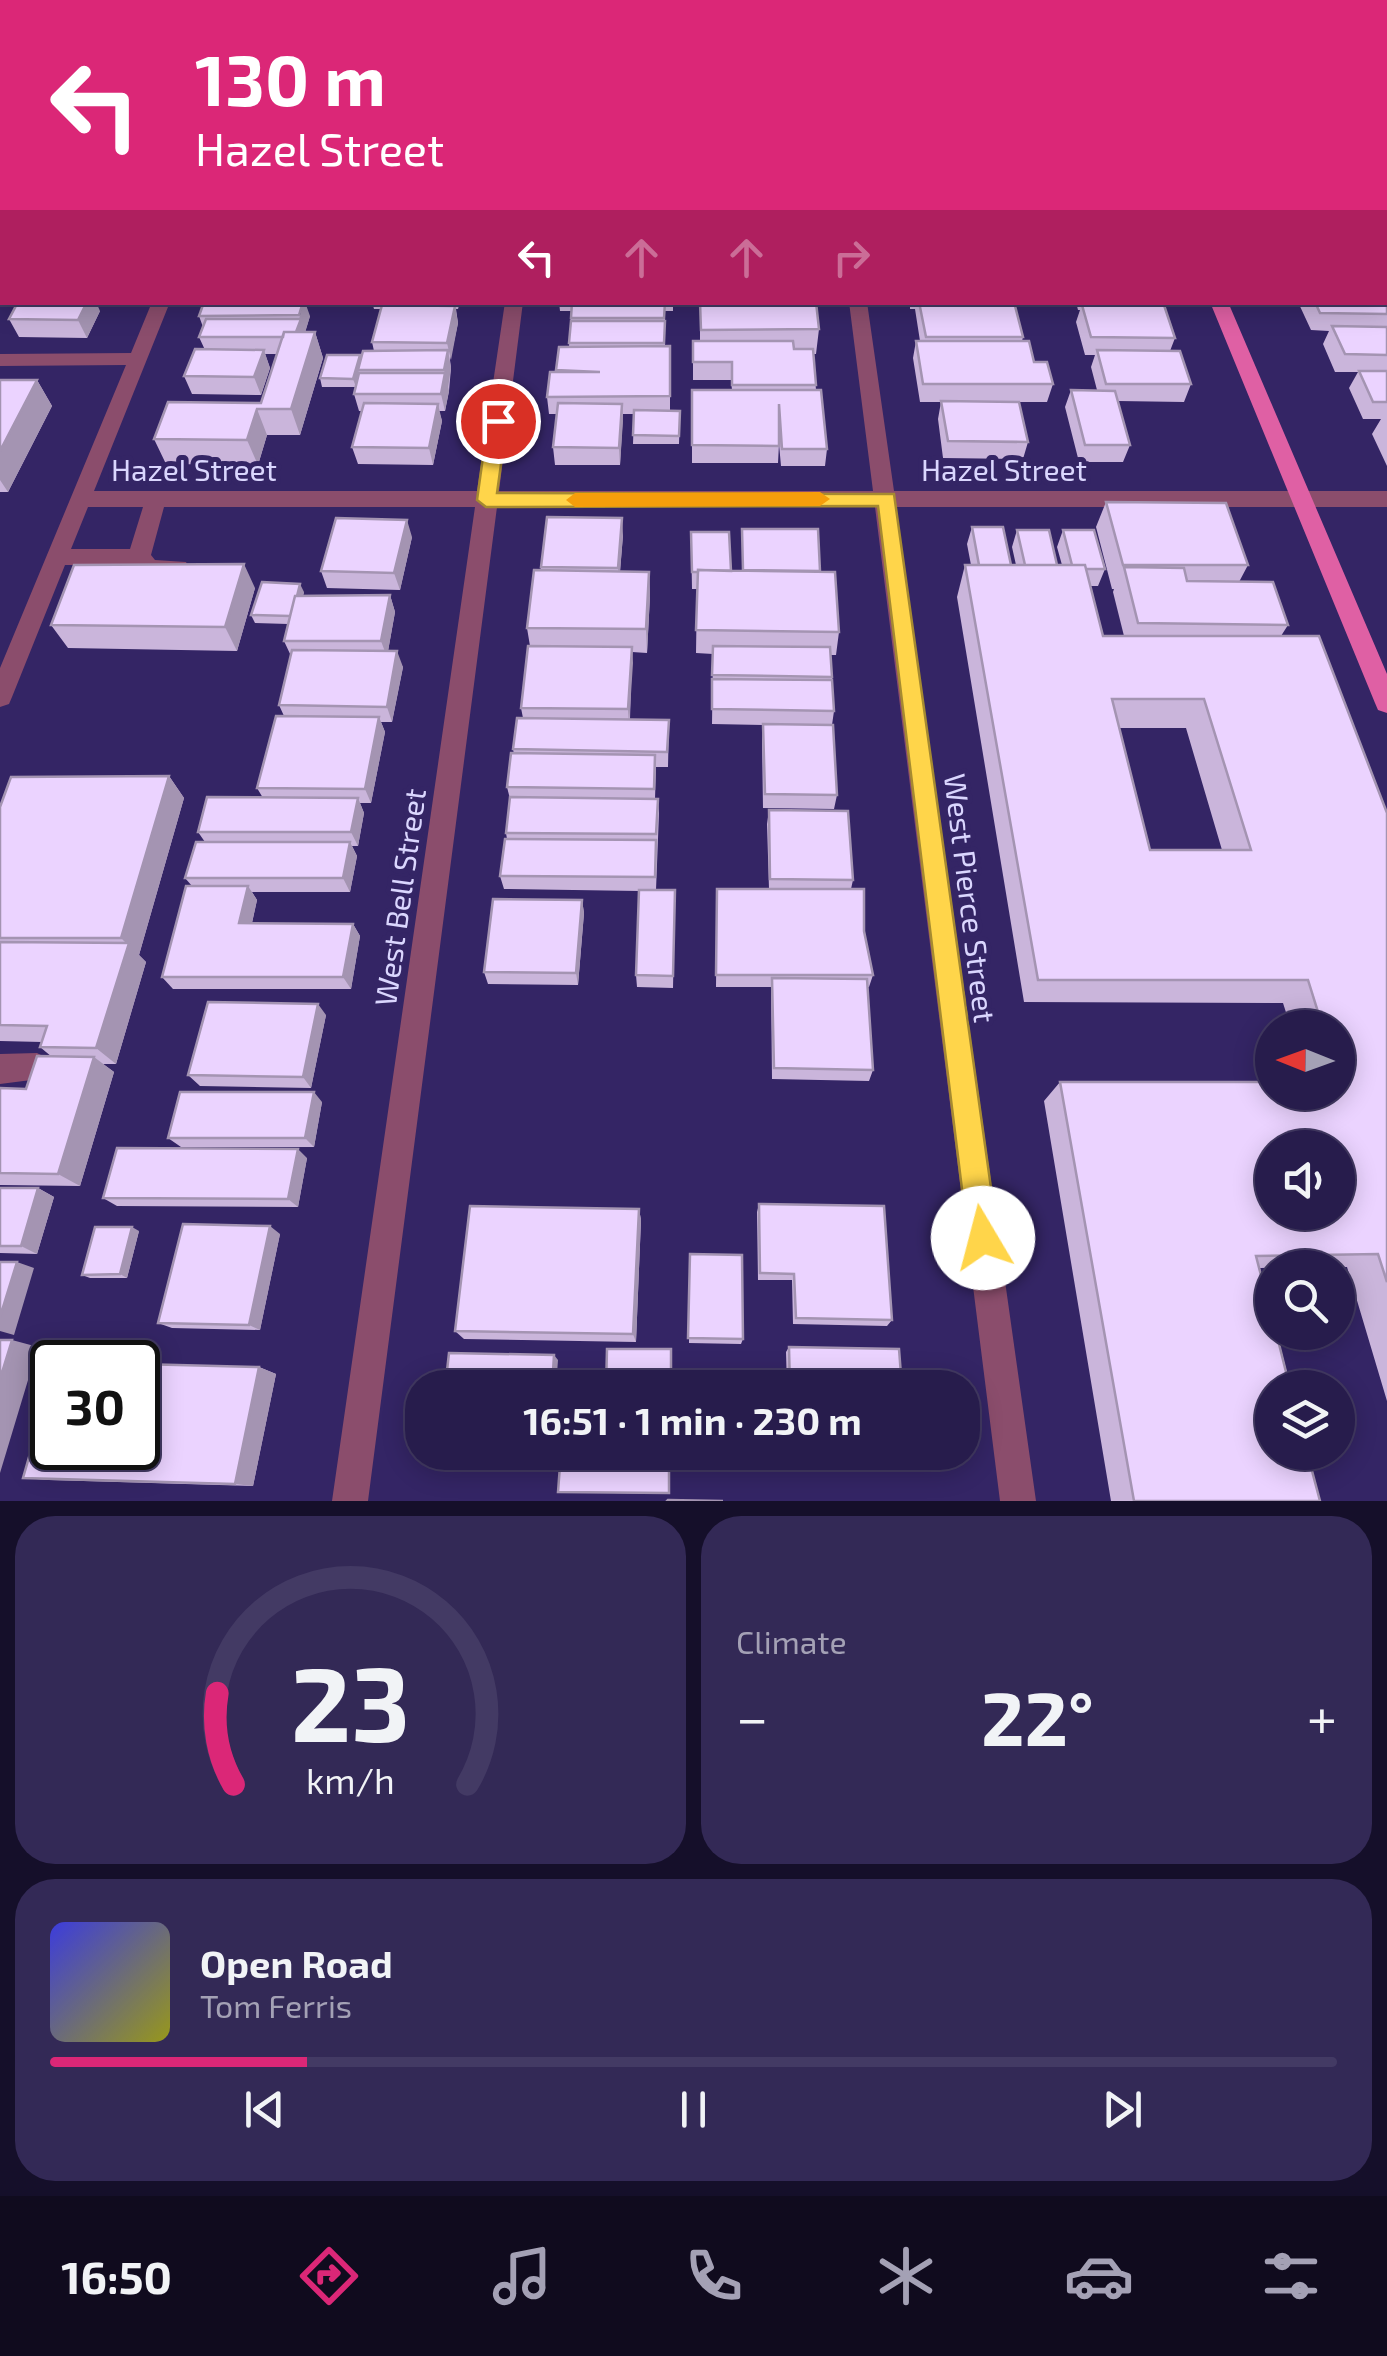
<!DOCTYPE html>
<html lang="en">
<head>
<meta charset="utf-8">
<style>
  body { margin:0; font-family:"Exo 2",sans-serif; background:#332956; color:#f1f3f6; height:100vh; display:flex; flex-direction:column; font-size:38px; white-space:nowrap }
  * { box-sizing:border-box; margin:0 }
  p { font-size:32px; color:#a4a1b5 }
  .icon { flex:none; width:55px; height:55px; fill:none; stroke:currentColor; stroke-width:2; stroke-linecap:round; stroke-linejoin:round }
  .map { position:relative; height:1501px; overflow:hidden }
  .side { display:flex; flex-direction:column; gap:15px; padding:15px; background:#150f2a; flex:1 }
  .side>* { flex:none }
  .guide { position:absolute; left:0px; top:0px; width:1388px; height:305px; box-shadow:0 5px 25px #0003,0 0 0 2px #433a64; background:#db2777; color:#fff; overflow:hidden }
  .needle { width:65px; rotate:271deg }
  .controls { position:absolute; left:1255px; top:1010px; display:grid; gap:20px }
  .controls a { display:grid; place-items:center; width:100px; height:100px; border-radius:50%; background:#271c4c; box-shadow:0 5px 25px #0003,0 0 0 2px #433a64; font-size:50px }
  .speed { position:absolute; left:30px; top:1340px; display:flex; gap:20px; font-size:50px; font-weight:700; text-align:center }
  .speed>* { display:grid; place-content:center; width:130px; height:130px; border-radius:50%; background:#271c4c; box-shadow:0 5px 25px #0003,0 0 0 2px #433a64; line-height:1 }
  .speed .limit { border:5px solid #111; border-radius:15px; background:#fff; color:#111 }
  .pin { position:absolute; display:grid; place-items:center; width:85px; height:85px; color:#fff; margin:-42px; border:5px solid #fff; border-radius:50%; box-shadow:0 2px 10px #0007 }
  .me { position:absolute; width:110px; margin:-55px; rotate:352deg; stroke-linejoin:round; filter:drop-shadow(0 0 8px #0008) }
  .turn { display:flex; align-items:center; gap:35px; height:210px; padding:0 30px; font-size:45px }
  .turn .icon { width:130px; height:130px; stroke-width:2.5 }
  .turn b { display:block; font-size:70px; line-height:85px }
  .lanes { display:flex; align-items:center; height:95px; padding:0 30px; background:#0003; justify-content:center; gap:50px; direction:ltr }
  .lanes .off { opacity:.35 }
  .big { font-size:75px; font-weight:700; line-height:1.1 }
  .side .card { flex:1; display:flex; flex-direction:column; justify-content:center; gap:15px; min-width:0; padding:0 35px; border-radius:40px; background:#332956 }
  .side .dial { align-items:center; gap:0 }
  .dial svg { height:260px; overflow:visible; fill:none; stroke:#433a64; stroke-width:7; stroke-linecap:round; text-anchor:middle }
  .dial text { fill:#f1f3f6; stroke:none }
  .song { display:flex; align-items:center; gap:30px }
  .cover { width:120px; height:120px; border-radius:15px; background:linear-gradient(135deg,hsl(240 70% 55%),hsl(60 70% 35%)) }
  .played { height:10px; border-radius:5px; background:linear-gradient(90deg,#db2777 20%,#433a64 20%) }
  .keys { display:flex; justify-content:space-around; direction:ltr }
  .heat { display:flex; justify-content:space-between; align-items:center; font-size:55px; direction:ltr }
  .side .tiles { flex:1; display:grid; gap:15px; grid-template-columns:1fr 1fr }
  .card:last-child { grid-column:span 2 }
  .trip { position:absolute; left:405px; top:1370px; width:575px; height:100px; border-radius:40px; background:#271c4c; box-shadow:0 5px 25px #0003,0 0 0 2px #433a64; font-weight:700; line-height:100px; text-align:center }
  .menu { display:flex; height:160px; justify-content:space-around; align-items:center; background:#100b1e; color:#a4a1b5 }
  .menu .icon { width:70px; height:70px }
  .menu .active { color:#db2777 }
  .menu b { font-size:45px; color:#f1f3f6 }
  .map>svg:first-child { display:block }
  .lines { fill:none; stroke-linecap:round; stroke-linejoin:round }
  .minor { fill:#8b4d6c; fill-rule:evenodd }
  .major { fill:#df60a4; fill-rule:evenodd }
  .wall { fill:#cab5db; fill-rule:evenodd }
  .shaded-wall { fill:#a494b2 }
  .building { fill:#ebd3ff; stroke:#a494b2; stroke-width:2.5; fill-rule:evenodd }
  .route { fill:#ffd54a; stroke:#a68a30; stroke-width:2.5 }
  .slow { fill:#f59e0b }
  .labels { text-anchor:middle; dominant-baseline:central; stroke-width:10; stroke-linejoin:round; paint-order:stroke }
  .street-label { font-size:30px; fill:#dad6fe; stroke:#342565 }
</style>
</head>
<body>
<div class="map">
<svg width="1387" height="1501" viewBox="0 0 1387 1501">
  <rect width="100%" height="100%" fill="#342565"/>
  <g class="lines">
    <!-- minor -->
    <path class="minor" d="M810,0H824V2H810Z
      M0,161H2V171H0Z
      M152,302H170L94,491H477L505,302H523L499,491H873L849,302H867L894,491H1387V507H896L1036,1501H1000L875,507H497L368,1501H332L475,507H164L151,555L155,560L186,562L189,568L186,574L150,576L134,565H65L12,697L9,704L0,707V668L126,365L0,366V354L131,353ZM88,507H143L130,549H71Z
      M37,1053L47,1058L52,1068L47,1078L0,1084V1054Z"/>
    <!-- major -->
    <path class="major" d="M1088,0H1102L1103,2H1089Z
      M1210,302H1228L1387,674V713L1378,710L1375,703Z"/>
  </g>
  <!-- wall -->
  <path class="wall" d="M144,0H241L240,2H145Z
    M434,0H518L517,2H435Z
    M592,0H669V2H592Z
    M1248,0H1387V176H1385V2H1247Z
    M0,8H2V146H0Z
    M2,206V260H0V210Z
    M1387,286V466L1372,434L1381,419H1363L1349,388L1358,372H1335L1323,344L1329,331L1311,330L1298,302H1385Z
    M372,302H460L458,309H456L458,323L450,360L451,368L449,391L445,411H439L442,421L433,465L358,464L352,447L362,411H359L354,394L356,387H322L320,378L361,359L374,351L372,342L381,309H374Z
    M559,302H673V311H665V346H670V411H680L679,444H633L634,414H623L620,465H555L553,447L557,414H549L547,397L556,372L559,347H569L571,311H560Z
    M700,302L819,329L816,354H813L816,390L827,449L825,466H781L779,444L778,463H692V390H732L731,380H693V341H700Z
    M910,302H1014L1023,337L1022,341L1034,362L1053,384L1047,402H992L1028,442L1023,459L943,458L938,419L941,402H920L913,358L916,341H920L915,309H910Z
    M1076,302H1153L1152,305L1175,338L1170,351L1191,384L1184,402L1118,401L1130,445L1123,462H1079L1065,407L1071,390H1097L1091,367L1095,355H1085L1076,322L1080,310H1078Z
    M100,311L87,338L19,337L9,319Z
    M199,316H310L305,332H315L323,358L300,435H267L258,465L166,464L154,439L261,403L277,354H265L270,368L261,395L192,394L184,376L205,350L199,337L203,327Z
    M0,380H37L52,406L8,492H0Z
    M1106,502L1248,565L1239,582L1288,625L1281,636L1387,813V1401L1347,1267L1260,1268L1320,1501H1111L1044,1101L1060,1082L1338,1092V1028H1291L1283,1003L1024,1002L957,597L965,565H971L967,544L972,527L1011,565H1016L1012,547L1017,530L1057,565H1062L1057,547L1063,530L1105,569L1098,586H1090L1103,636H1124L1113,592L1114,589H1112L1096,527ZM1119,728H1186L1222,850H1150Z
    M742,529L820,572L839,632L836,655H831L834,711L832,725L837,795L834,809L763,808L762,740L763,725L712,724L713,654L696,653L697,589H692L691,532L731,571H742Z
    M623,535L620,571L649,572L650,596L647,653L632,652L630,719L669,720L668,767H656L655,799H658L659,813L656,890H675L673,988L637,987L636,975L639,891L504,889L500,876L507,839L506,833L510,799L507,787L514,754L513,749L523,718L521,708L530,646L527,628L541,567Z
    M412,537L400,590L327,588L321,571Z
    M255,588L237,651L68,648L51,625Z
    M304,592L303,596L390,595L395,612L388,651L403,667L392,722H381L385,732L371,803H360L364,813L358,846H352L357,856L350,892H252L257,900L252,923L353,924L360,936L351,989H173L162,977L192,886L185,878L205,842L198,832L263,798L257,788L284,716L279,705L291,656L284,641L288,624L255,623L251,615Z
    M169,776L184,798L139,955L146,962L116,1064H103L114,1072L80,1186L0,1185V1088L26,1089L52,1057L40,1047L42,1042L0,1041V807Z
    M769,810L853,880L851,889L864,931L873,975L869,987H867L873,1070L869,1081L772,1079L771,987H716L717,889H769L767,824Z
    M582,900L584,913L578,985L488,984L484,972Z
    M326,1015L311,1088L200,1086L188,1075Z
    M322,1102L314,1147H181L168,1138Z
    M307,1158L298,1207L117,1206L103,1198Z
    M0,1188H38L54,1197L37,1254L0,1253Z
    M759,1204L892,1320L887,1326L793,1324L792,1280H758L757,1212Z
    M639,1209L641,1220L636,1342L464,1339L455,1331Z
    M139,1231L127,1278H90L82,1275Z
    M280,1234L260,1330L172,1328L158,1323Z
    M690,1254L743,1339L741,1344L689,1343Z
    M789,1347L902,1388H787L786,1352Z
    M259,1367L276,1374L253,1486L49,1480L23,1478Z
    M437,1452H551L550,1468L442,1466L435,1464Z
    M670,1452L669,1494L558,1492Z
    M907,1452L901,1455L789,1453Z"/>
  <!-- shaded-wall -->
  <path class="shaded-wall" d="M87,302H96L100,311L87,338L78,320Z
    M303,302H305L310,316L305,333L295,337Z
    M455,306L458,323L451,360L447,343Z
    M315,332L323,358L300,435L291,409Z
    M264,350L270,368L261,395L254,377Z
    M448,350L451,368L448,388L444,370Z
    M360,355L362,364L358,370L360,375L356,387L353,379Z
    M445,373L449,391L445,411L441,394Z
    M37,380L52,406L8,492L0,480V451Z
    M438,404L442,421L433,465L429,448Z
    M622,404L623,421L620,465L619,448Z
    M257,409L267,435L258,465L247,440Z
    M622,518L623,535L619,585L618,568Z
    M407,520L412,537L400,590L394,573Z
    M244,564L255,588L237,651L225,627Z
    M649,572L650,596L647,653L646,629Z
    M300,584L304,592L295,625L291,616Z
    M390,595L395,612L387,657L381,641Z
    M632,647L633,663L629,725L628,709Z
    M397,651L403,667L392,722L387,707Z
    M379,717L385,732L371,803L365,789Z
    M169,776L184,798L139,955L146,962L116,1064L96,1048L128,945L121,938Z
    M358,798L364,813L358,846L351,832Z
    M350,842L357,856L350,892L343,878Z
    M248,886L257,900L249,936L239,923Z
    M582,900L584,913L578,985L576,973Z
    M353,924L360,936L351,989L343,977Z
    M318,1004L326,1015L311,1088L303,1077Z
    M94,1057L114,1072L80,1186L58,1174Z
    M314,1092L322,1102L314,1147L305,1138Z
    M298,1149L307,1158L298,1207L288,1199Z
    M38,1188L54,1197L37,1254L21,1246Z
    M639,1209L641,1220L636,1342L633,1334Z
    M270,1226L280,1234L260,1330L249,1325Z
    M132,1227L139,1231L127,1278L120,1274Z
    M17,1262L34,1268L14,1335L0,1331V1317Z
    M12,1340L38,1347L0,1473V1379Z
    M554,1355L558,1360L556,1388H552Z
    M259,1367L276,1374L253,1486L235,1484Z
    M547,1452H551L550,1468L546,1467Z"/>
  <!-- building -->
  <path class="building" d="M323,0H406L405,2H322Z
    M597,0H654L653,2H597Z
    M701,0H774V2H701Z
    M865,0H936V2H865Z
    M982,0H1052L1053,2H983Z
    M1163,0H1217L1218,2H1165Z
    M1268,0H1387V1H1269Z
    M0,8H2V113H0Z
    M1385,11H1387V35H1385Z
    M1385,41H1387V61H1385Z
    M1385,87H1387V147L1385,144Z
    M2,206V234H0V210Z
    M1385,283L1387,286V314L1320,313L1315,302H1385Z
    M18,302H87L78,320L9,319Z
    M204,302H303L299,315L199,316Z
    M572,302H665L664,318H571Z
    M700,302H816L819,329L701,330Z
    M919,302H1014L1023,337H926Z
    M382,305L455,306L447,343L372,342Z
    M1082,305H1164L1175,338L1091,337Z
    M206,319H301L296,332H284L283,337H199Z
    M571,321H665L664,343H569Z
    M1332,326L1387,327V355L1345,354Z
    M284,332H315L291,409H257L247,440L154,439L168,402L261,403Z
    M693,341H793L794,349H813L816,385H732V362H693Z
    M916,341H1029L1034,362H1047L1053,384H923Z
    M670,346V396L547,397L550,372H600L556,370L559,347Z
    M195,349L264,350L254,377L184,376Z
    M448,350L444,370H358L363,351Z
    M1097,350L1180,351L1191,384H1106Z
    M327,355H360L353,379L320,378Z
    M1359,371H1387V402H1373Z
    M359,373H445L441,394H354Z
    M0,380H37L0,451Z
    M692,390H821L827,449H782L779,404V446L692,445Z
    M1071,390L1115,391L1130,445H1085Z
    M941,401L1019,402L1028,442L948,441Z
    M364,403L438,404L429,448L352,447Z
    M558,403L622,404L619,448L553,447Z
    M634,410L680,411L679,436L633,435Z
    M1106,502L1226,503L1248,565H1123Z
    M547,517L622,518L618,568L541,567Z
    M336,518L407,520L394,573L321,571Z
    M972,527H1003L1011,565H979Z
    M742,529H818L820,571L743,570Z
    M1017,530H1049L1057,565H1025Z
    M1063,530H1094L1105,569H1086L1085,565H1072Z
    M691,532H729L731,571L698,570V572H692Z
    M244,564L225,627L51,625L74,565Z
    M965,565H1085L1103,636H1319L1387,813V1282L1378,1254L1256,1256L1272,1318V1332H1276L1290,1388H1272V1452H1307L1320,1501H1134L1060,1082H1272V1092H1338V1082H1340L1338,1074V1028H1323L1308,980H1038ZM1112,699H1204L1251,850H1150ZM1272,1148H1338V1212H1272Z
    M1124,567L1184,568L1187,581L1273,582L1288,625L1138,623Z
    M534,570L649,572L646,629L527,628Z
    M698,570L835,572L839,632L696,630Z
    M262,582L300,584L297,596H295L290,616L251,615Z
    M390,595L381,641H284L295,596Z
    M528,646L632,647L628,709L521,708Z
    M713,646L830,647L832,677L712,675Z
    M292,650L397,651L387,707L279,705Z
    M712,679L832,680L834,711L712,709Z
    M276,716L379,717L365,789L257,788Z
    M517,718L669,720L667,752L513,749Z
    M763,724L833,725L837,795L765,794Z
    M511,753L655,755L654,789L507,787Z
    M169,776L121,938H0V807L11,777Z
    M207,797L358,798L351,832H198Z
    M510,797L658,799L656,834L506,833Z
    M769,810L848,811L853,880L770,879Z
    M505,839L656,840L655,877L500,876Z
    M196,842H350L343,878H185Z
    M186,886H248L239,923L353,924L343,977H162Z
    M717,889H864V931L873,975H716Z
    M639,890H675L673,976L636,975Z
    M493,899L582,900L576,973L484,972Z
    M0,942L129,943L96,1048L40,1047L47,1026L0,1025Z
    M772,978L867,979L873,1070L774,1068Z
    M208,1002L318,1004L303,1077L188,1075Z
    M37,1056L94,1057L58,1174L0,1173V1088L26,1089Z
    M180,1092H314L305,1138H168Z
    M117,1148L298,1149L288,1199L103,1198Z
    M0,1188H38L21,1246H0Z
    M759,1204L884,1206L892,1320L796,1318L794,1274L760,1273Z
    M470,1206L639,1209L633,1334L455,1331Z
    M183,1224L270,1226L249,1325L158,1323Z
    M95,1227H132L120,1274L82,1275Z
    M690,1254L742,1255L743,1339L688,1338Z
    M0,1262H17L0,1317Z
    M0,1340H12L0,1379Z
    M789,1347L899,1349L902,1388H790Z
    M607,1349H671V1388H606Z
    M449,1353L554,1355L552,1388H445Z
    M138,1364L259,1367L235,1484L23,1478L52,1377V1448H138Z
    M437,1452H547L546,1467L435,1464Z
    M561,1452H669V1493L558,1492Z
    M668,1500L723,1501H667Z"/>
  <!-- route -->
  <path class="route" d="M498,415L507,421L497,493L894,494L998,1238L993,1249L983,1253L973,1249L968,1238L878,506L486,507L477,500L488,421Z"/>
  <!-- slow -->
  <path class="slow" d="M820,492L830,499L820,506L575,507L566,500L575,493Z"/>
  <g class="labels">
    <!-- street labels -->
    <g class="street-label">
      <text x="194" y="469">Hazel Street</text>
      <text x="1004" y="469">Hazel Street</text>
      <text transform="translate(399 897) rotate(-82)">West Bell Street</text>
      <text transform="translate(971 898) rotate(83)">West Pierce Street</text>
    </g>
  </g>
</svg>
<div class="controls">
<a><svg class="needle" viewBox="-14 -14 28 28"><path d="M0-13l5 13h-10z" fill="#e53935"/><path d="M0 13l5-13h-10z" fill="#a4a1b5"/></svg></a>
<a><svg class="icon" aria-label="sound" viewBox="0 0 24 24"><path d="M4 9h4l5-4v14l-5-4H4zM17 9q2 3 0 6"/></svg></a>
<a><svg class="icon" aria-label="search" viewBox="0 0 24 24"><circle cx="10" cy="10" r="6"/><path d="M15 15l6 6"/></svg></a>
<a><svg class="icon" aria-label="layers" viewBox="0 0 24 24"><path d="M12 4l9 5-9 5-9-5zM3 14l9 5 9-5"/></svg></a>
</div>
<div class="speed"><div class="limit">30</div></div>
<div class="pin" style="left:498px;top:421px;background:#d93025"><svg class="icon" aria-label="arrive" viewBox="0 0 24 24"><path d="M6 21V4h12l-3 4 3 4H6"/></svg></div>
<svg class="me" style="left:983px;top:1238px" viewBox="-20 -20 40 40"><circle r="19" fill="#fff"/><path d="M0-13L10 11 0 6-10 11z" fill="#ffd54a"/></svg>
<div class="trip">16:51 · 1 min · 230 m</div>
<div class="guide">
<div class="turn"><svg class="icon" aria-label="left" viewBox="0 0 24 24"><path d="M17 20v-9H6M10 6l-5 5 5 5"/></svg><div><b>130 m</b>Hazel Street</div></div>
<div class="lanes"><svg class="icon" aria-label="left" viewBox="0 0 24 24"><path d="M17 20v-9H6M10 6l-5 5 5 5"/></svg><svg class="icon off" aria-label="ahead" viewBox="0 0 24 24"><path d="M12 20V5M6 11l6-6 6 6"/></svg><svg class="icon off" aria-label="ahead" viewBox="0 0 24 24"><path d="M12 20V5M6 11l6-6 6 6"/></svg><svg class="icon off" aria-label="right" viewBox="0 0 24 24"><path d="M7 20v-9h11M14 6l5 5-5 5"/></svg></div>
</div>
</div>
<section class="side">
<div class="tiles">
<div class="card dial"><svg viewBox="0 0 100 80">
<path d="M14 69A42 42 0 1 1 86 69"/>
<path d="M14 69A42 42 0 0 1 9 41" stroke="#db2777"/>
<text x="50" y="56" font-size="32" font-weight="700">23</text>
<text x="50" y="72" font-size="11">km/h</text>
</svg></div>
<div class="card"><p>Climate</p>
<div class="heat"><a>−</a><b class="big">22°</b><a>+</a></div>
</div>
<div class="card">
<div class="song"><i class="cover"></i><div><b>Open Road</b><p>Tom Ferris</p></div></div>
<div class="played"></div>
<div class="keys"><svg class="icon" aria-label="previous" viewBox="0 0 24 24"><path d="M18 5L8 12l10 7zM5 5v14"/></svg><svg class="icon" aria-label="pause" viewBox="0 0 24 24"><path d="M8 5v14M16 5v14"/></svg><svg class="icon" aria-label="next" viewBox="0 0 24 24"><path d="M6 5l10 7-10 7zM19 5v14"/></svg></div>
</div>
</div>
</section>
<nav class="menu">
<b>16:50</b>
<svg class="icon active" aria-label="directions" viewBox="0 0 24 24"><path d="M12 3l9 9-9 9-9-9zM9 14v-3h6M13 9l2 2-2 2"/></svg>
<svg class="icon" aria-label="music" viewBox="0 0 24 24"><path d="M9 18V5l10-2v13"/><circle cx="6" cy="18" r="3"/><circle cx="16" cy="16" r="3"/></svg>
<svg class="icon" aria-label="phone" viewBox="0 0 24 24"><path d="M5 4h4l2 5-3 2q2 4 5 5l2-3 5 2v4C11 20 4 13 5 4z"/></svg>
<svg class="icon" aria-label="climate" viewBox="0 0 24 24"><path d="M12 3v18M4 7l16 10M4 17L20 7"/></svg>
<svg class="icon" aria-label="car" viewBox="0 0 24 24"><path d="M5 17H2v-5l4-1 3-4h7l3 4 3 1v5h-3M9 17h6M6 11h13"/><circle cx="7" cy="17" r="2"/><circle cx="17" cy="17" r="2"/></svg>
<svg class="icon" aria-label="filters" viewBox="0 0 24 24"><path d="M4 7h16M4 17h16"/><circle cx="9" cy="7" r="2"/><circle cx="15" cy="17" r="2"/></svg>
</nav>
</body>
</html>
